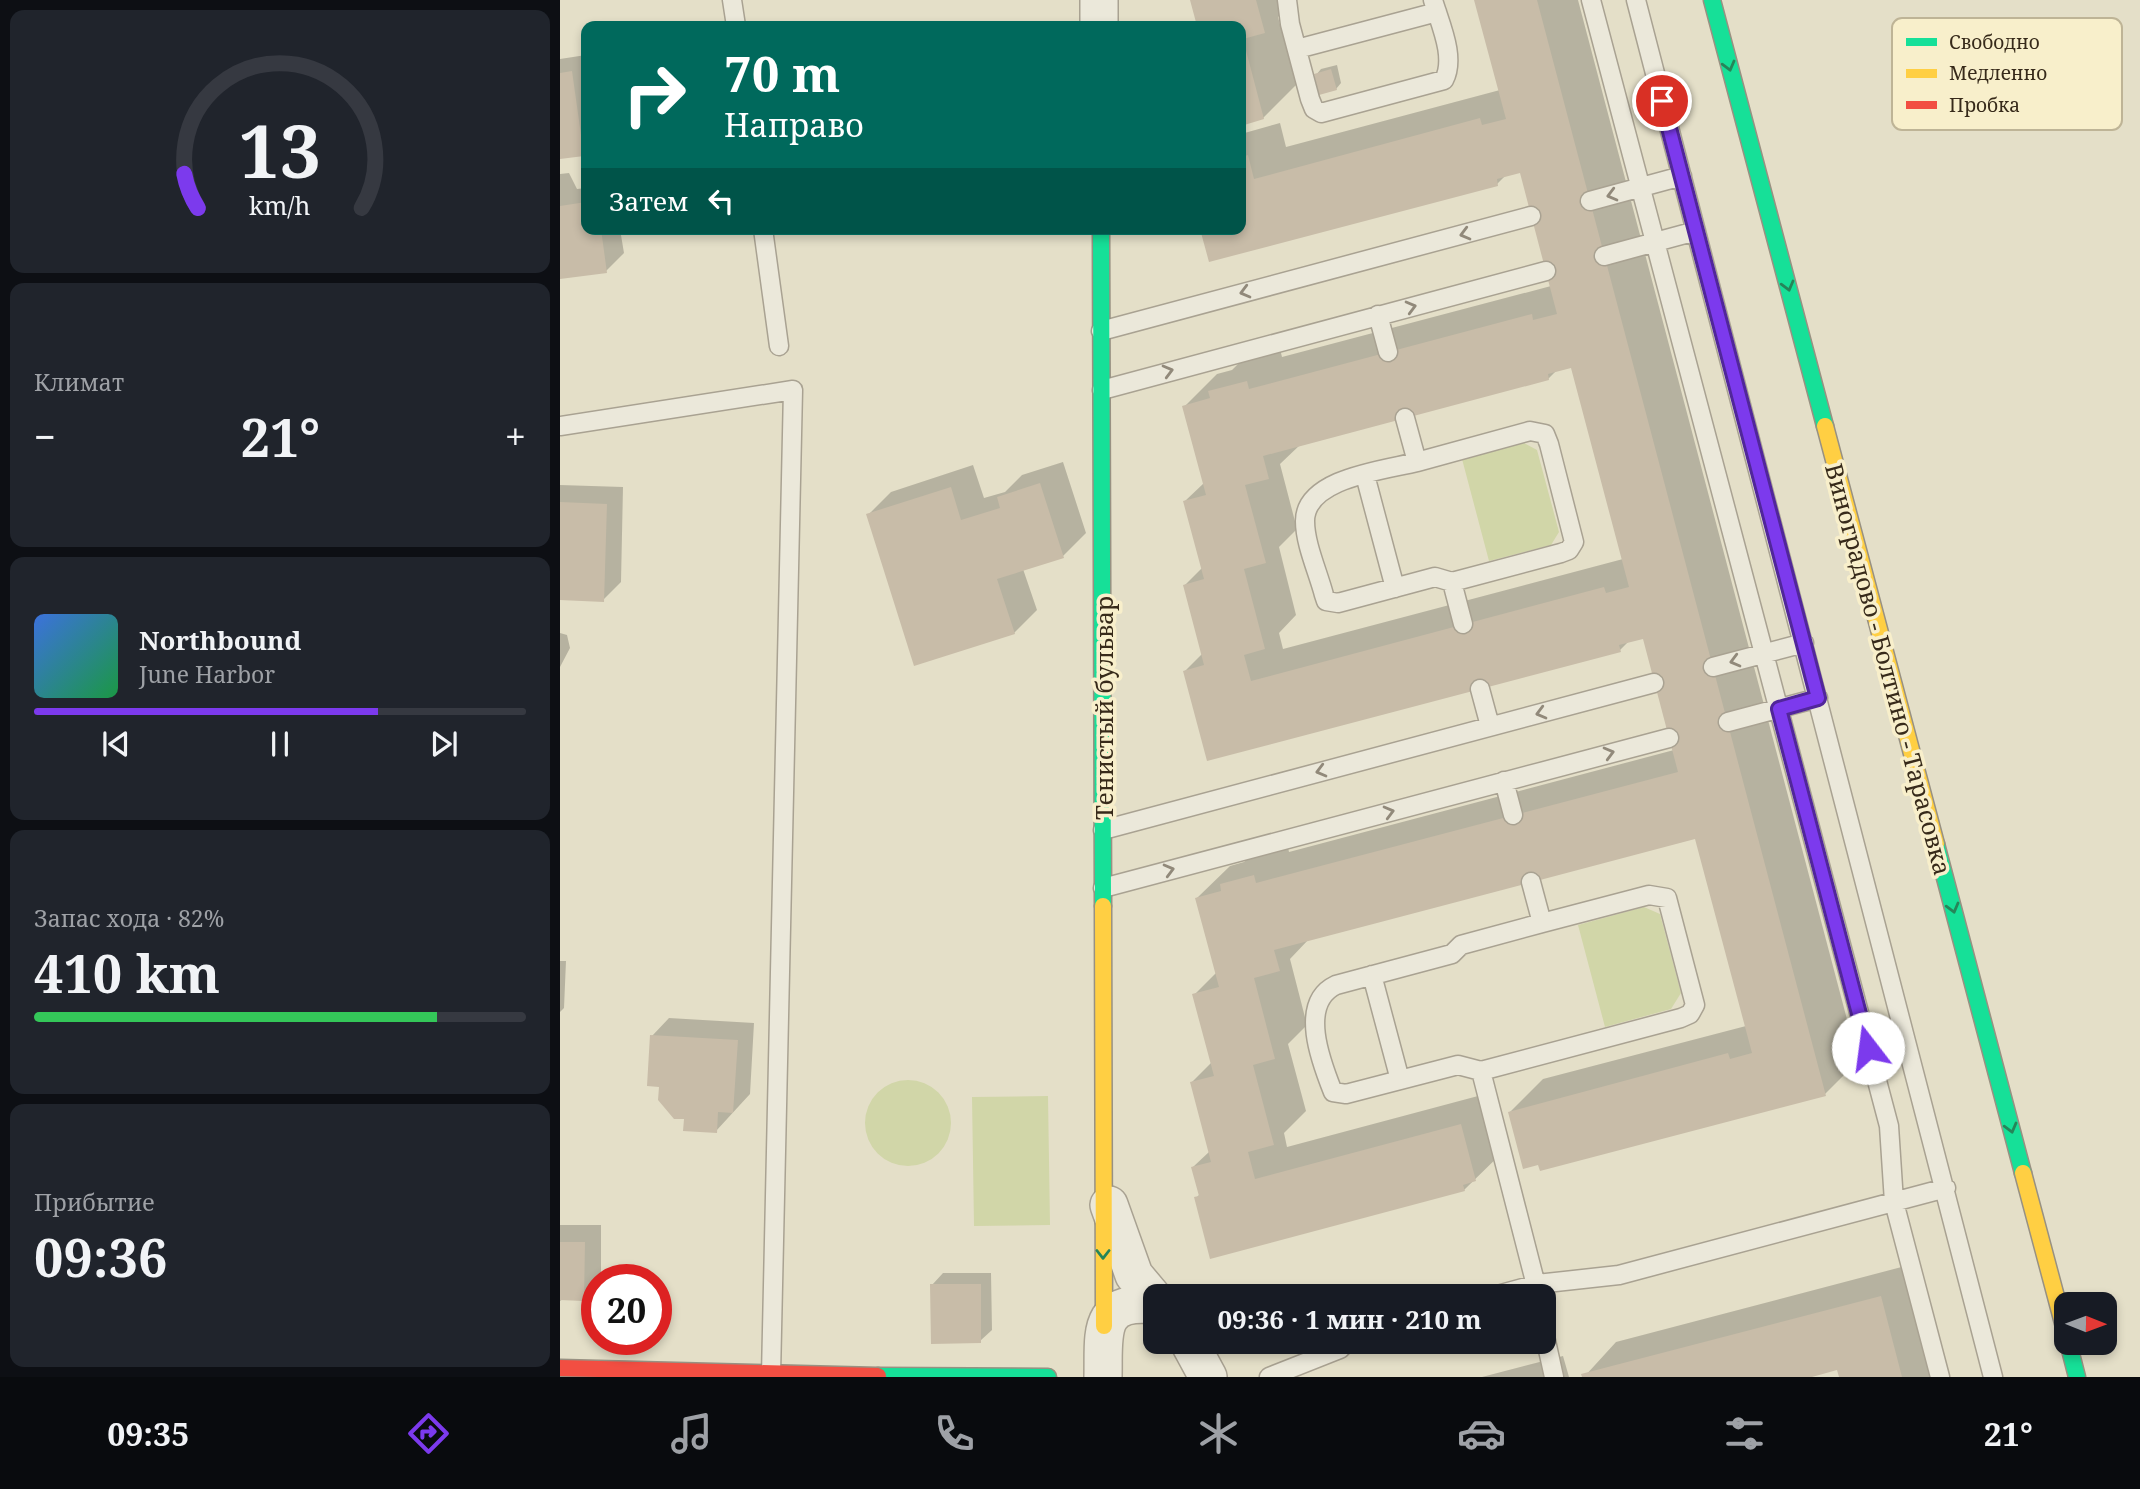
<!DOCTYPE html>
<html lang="ru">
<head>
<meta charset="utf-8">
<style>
  body { margin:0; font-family:"Noto Serif",serif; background:#20242c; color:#f1f3f6; height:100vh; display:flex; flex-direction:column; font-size:26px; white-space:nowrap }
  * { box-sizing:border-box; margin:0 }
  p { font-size:23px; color:#9ea1a6 }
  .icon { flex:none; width:38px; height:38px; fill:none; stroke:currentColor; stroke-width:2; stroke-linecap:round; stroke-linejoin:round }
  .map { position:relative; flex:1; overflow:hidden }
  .panel { display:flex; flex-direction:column; gap:10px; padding:10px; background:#0d0f14; width:560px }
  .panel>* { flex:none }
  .banner { position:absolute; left:21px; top:21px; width:665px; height:214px; border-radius:14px; box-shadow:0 4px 10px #0003; background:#00695c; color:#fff; overflow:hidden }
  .needle { width:46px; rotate:91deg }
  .controls { position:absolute; left:1494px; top:1292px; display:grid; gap:14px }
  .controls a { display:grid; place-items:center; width:63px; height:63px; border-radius:14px; background:#171b24; box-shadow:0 4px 10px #0003; font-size:35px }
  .speed { position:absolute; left:21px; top:1264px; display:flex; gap:14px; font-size:35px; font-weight:700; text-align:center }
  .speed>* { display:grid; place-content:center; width:91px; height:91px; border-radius:50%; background:#171b24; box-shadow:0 4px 10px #0003; line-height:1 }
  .speed .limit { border:10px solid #d22; background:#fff; color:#111 }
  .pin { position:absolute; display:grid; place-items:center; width:60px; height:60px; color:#fff; margin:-30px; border:4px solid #fff; border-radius:50%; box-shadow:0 2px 7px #0007 }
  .me { position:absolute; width:77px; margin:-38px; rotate:345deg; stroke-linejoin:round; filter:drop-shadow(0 0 5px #0008) }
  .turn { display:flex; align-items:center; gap:24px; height:147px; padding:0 28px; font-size:32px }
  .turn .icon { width:91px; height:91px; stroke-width:2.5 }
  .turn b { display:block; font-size:49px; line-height:60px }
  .then { display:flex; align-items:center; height:66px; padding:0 28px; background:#0003; gap:14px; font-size:26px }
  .big { font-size:52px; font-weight:700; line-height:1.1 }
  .panel .tile { flex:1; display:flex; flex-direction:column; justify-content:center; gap:10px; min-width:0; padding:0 24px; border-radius:14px; background:#20242c }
  .panel .dial { align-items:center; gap:0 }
  .dial svg { height:182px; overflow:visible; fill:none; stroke:#363941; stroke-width:7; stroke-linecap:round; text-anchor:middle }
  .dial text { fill:#f1f3f6; stroke:none }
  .song { display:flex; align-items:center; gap:21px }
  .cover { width:84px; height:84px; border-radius:10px; background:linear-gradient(135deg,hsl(220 70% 55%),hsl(140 70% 35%)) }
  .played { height:7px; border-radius:4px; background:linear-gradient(90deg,#7c3aed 70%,#363941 70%) }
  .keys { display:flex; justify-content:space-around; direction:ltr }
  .heat { display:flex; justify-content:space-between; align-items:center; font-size:38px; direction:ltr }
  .charge { height:10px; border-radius:5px; background:linear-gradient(90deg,#34c759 82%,#363941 0) }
  .trip { position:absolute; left:583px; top:1284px; width:413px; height:70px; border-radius:14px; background:#171b24; box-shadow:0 4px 10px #0003; font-weight:700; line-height:70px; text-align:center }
  .menu { display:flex; height:112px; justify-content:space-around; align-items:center; background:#090b0e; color:#9ea1a6 }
  .menu .icon { width:49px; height:49px }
  .menu .current { color:#7c3aed }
  .menu b { font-size:32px; color:#f1f3f6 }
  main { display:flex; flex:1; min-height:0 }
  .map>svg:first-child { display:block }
  .green { fill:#d1d6a8 }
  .shadow { fill:#0003; fill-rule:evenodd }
  .building { fill:#c8bca8; fill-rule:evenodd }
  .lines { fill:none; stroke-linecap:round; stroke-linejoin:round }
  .lane-casing { stroke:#a9a292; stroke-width:21 }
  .street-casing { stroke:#a9a292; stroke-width:40 }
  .fast-casing { stroke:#989182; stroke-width:19 }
  .slow-casing { stroke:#989182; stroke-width:19 }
  .jam-casing { stroke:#989182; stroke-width:19 }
  .lane { stroke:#ebe8da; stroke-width:18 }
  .street { stroke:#ebe8da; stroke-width:37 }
  .fast { stroke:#16e098; stroke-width:16 }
  .slow { stroke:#ffcf43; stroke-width:16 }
  .jam { stroke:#f24e42; stroke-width:16 }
  .oneway { stroke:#268559 }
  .oneway2 { stroke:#91897a }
  .route-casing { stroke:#51269a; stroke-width:18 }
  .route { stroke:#7c3aed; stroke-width:12 }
  .labels { text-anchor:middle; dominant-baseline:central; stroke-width:7; stroke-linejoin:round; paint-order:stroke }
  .street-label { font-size:24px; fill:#372a1a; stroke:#f8efcb }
  .key { fill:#f8efcb; stroke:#beb496; stroke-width:2 }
  .key-label { font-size:19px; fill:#372a1a }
</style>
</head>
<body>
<main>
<section class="panel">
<div class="tile dial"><svg viewBox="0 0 100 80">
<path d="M14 69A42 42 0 1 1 86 69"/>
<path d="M14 69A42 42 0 0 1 8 54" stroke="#7c3aed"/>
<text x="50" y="56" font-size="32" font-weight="700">13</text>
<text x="50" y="72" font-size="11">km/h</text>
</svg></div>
<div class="tile"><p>Климат</p>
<div class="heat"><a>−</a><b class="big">21°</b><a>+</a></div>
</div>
<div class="tile">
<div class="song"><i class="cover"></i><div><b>Northbound</b><p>June Harbor</p></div></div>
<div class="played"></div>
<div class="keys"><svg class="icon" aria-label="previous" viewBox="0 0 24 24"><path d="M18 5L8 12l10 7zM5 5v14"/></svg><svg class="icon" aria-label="pause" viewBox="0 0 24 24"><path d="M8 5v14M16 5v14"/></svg><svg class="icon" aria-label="next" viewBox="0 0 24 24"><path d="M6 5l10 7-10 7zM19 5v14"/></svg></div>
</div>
<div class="tile"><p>Запас хода · 82%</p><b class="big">410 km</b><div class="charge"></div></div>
<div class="tile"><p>Прибытие</p><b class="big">09:36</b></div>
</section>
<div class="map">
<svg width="1580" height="1377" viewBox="0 0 1580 1377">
  <rect width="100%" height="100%" fill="#e4dfc8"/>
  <!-- green -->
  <path class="green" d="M964,443L977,450L999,532L991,545L929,561L902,459Z
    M1084,907L1100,914L1121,993L1111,1009L1045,1027L1018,925Z
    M305 1123a43 43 0 1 1 86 0a43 43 0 1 1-86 0Z
    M488,1096L490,1225L414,1226L412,1097Z"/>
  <!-- shadow -->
  <path class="shadow" d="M632,0H735L718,17L736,85L703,118L681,124V26H639Z
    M916,0H1018L1298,1061L1265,1094L950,1112L983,1079L1186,1026L1136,837L749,939L730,959L747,1025L728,1044L746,1111L724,1133L727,1147L933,1092L948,1147L904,1190L636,1198L640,1194L633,1167L650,1151L631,1083L652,1062L634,995L657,972L637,898L670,866L684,862L694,852L727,843L729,852L1114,750L1084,637L1070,640L1060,650L648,759L625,671L642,654L624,586L643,567L625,501L644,483L624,407L657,374L672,370L683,359L720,349L722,357L991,286L961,171L946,175L937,184L681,229V134L720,123L726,147L940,90ZM1012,365L1063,559L723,649L719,633L736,615L719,547L737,529L720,464L741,444L988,379L998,369Z
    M26,55V151L0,157V59Z
    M777,65L781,83L776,89L756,75L761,69Z
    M9,173L17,189L26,188V229H60L64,253L46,271L0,277V174Z
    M503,462L526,533L503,556L463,569L477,610L454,633L308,515L331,492L413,465L424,498L445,492L462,475Z
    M0,485L63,487L61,582L43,600L0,599Z
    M0,633L7,635L10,648L0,667Z
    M0,961H6L4,1008L0,1012Z
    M109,1018L194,1023L190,1094L156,1131L126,1118L101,1085L92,1036Z
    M0,1225H41V1279H37V1285L23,1299H3L0,1301Z
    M1353,1264L1383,1377H1281L1279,1368L1245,1377H1024L1056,1342Z
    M383,1273H431L432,1330L420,1341L372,1285Z
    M1003,1356L1009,1377H922Z"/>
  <!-- building -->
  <path class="building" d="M630,0H696L705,33L683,39L704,119L681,126V26H637Z
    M914,0H977L1266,1096L980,1171L978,1165L963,1169L948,1112L1168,1053L1170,1059L1192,1053L1135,839L817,923L714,950L720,971L694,978L715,1059L693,1065L714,1145L688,1152L695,1179L901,1124L916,1181L903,1185L905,1191L650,1259L634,1197L639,1196L631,1167L651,1162L630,1082L654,1076L632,994L659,987L635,898L661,891L660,884L694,875L696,883L1118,772L1083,639L1059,645L1061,652L647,761L623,671L644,665L623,585L644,579L623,501L646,495L622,406L650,398L648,391L687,381L689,389L972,314L973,320L997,314L960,173L937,179L938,186L649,262L640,229H681V157L688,155L694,179L920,118L922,125L946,119ZM1011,368L1069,587L1046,593L1044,587L691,681L684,655L705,649L684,569L706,563L685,485L709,479L703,456L989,380L988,374Z
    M771,69L777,90L759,95L754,74Z
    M12,71L24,156L0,159V73Z
    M26,202V229H41L47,273L0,279V206Z
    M480,483L504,558L437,579L455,634L354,666L306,514L391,487L401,520L440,508L437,497Z
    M0,502L47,504L44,602L0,600Z
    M90,1035L178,1040L173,1113L158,1112L157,1133L123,1131L124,1119H114L98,1100L99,1087L87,1086Z
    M0,1242H25L24,1301L0,1300Z
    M370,1284H421V1343L371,1344Z
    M1321,1296L1342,1377H1279L1277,1370L1252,1377H1022L1021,1374Z"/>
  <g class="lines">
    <defs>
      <path id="lane" d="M172,0L176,26
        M727,0L730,24L750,99L754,109L761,113L884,80C896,57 880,24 873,0
        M1031,0L1329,1126L1334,1202L1380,1377
        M1076,0L1433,1377
        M737,49L877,12
        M1030,201L1122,176
        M203,229L219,346
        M1044,256L1136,231
        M818,315L828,352
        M541,331L971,216
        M542,390L986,271
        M845,418L857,462L970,431L985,434L989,444L1014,542L1009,550L1001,553L892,582L903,624
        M0,426L233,390L211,1375
        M857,462C825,470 745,478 745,521C745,544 758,572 764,595L766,601L778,603L875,577L892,582
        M805,475L835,588
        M1153,667L1244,643
        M920,689L930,726
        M1168,722L1258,698
        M944,781L953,815
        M543,830L1094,683
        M971,882L982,923L1089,895L1107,898L1135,1005L1130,1014L1121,1018L921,1071L979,1297
        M543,888L1109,738
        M812,975L840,1080
        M921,1071L898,1065L786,1094L773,1092C761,1062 738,1003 776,985L892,954L901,945L982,923
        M930,1297L977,1284L1059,1275L1386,1188
        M984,1332L994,1377
        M709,1377L780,1349L787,1342"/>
      <path id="street" d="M539,26V0
        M549,1205L574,1275L595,1300
        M629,1342L648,1377
        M543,1377C544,1334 536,1299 595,1305"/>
      <path id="fast" d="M1152,0L1265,426
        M541,229L543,906
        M1376,844L1463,1173
        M1508,1342L1517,1377
        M318,1376L488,1377"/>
      <path id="slow" d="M1265,426L1376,844
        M543,906L544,1326
        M1463,1173L1507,1338"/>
      <path id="jam" d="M0,1368L318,1376"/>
    </defs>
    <!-- lane casing -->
    <use href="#lane" class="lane-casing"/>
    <!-- street casing -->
    <use href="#street" class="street-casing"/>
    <!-- fast casing -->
    <use href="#fast" class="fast-casing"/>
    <!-- slow casing -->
    <use href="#slow" class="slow-casing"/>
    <!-- jam casing -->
    <use href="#jam" class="jam-casing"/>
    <!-- lane -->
    <use href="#lane" class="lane"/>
    <!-- street -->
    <use href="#street" class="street"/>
    <!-- fast -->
    <use href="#fast" class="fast"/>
    <!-- slow -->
    <use href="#slow" class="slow"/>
    <!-- jam -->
    <use href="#jam" class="jam"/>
  </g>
  <!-- one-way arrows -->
  <defs><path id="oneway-chevron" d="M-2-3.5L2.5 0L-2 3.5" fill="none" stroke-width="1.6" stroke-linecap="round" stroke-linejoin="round" transform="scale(1.75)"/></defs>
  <g class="oneway">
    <use href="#oneway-chevron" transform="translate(1169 66) rotate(75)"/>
    <use href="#oneway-chevron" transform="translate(1228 286) rotate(75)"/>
    <use href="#oneway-chevron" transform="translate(1393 908) rotate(75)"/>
    <use href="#oneway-chevron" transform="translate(1451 1128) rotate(75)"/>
    <use href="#oneway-chevron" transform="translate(543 1254) rotate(90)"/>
  </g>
  <g class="oneway2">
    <use href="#oneway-chevron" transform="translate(1052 195) rotate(165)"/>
    <use href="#oneway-chevron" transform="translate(905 234) rotate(165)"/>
    <use href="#oneway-chevron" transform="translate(685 292) rotate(165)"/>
    <use href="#oneway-chevron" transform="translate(851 307) rotate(-15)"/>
    <use href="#oneway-chevron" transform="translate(608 371) rotate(-15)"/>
    <use href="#oneway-chevron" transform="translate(1175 661) rotate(165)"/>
    <use href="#oneway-chevron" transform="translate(981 713) rotate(165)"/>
    <use href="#oneway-chevron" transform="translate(1049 753) rotate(-15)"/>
    <use href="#oneway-chevron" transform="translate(761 771) rotate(165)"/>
    <use href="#oneway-chevron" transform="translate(829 812) rotate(-15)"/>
    <use href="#oneway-chevron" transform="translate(609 870) rotate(-15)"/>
  </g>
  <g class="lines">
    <defs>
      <path id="route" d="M1102,101L1258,698L1219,709L1308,1048"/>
    </defs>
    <!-- route casing -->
    <use href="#route" class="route-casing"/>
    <!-- route -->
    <use href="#route" class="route"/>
  </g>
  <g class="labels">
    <!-- street labels -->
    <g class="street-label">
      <text transform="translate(1329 669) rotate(75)">Виноградово - Болтино - Тарасовка</text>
      <text transform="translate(543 708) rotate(-90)">Тенистый бульвар</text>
    </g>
  </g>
  <!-- legend -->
  <rect x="1332" y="18" width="230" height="112" rx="10" class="key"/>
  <rect x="1346" y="38" width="31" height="8" fill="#16e098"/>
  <rect x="1346" y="69" width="31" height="9" fill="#ffcf43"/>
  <rect x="1346" y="101" width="31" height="8" fill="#f24e42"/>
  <g class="key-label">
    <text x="1389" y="49">Свободно</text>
    <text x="1389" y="80">Медленно</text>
    <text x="1389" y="112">Пробка</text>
  </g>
</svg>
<div class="controls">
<a><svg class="needle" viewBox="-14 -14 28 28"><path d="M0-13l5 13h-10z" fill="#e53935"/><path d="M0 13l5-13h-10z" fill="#9ea1a6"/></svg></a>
</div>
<div class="speed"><div class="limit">20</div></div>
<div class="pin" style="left:1102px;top:101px;background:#d93025"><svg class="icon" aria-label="arrive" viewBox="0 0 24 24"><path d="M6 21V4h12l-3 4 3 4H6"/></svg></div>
<svg class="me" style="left:1308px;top:1048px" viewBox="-20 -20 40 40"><circle r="19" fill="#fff"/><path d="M0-13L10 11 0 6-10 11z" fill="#7c3aed"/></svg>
<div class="trip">09:36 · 1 мин · 210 m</div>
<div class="banner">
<div class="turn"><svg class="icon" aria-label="right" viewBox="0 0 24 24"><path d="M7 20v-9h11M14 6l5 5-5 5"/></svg><div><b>70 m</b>Направо</div></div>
<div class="then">Затем<svg class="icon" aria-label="left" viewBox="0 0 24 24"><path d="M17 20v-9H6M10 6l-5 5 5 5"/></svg></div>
</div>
</div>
</main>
<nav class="menu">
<b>09:35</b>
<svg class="icon current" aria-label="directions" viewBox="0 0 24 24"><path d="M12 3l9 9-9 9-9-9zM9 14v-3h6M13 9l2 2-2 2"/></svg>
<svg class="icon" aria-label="music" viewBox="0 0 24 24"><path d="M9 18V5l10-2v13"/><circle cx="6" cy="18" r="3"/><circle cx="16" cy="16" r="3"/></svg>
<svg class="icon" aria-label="phone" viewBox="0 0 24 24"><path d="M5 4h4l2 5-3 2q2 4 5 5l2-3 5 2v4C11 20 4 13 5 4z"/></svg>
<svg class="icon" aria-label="climate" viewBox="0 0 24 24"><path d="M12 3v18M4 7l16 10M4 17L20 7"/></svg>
<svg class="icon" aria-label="car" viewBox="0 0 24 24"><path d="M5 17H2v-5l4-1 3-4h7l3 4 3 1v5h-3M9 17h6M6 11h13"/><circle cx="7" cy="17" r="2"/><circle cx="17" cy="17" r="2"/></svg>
<svg class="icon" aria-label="filters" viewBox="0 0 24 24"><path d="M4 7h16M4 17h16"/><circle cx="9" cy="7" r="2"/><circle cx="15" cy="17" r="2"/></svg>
<b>21°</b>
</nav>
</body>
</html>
